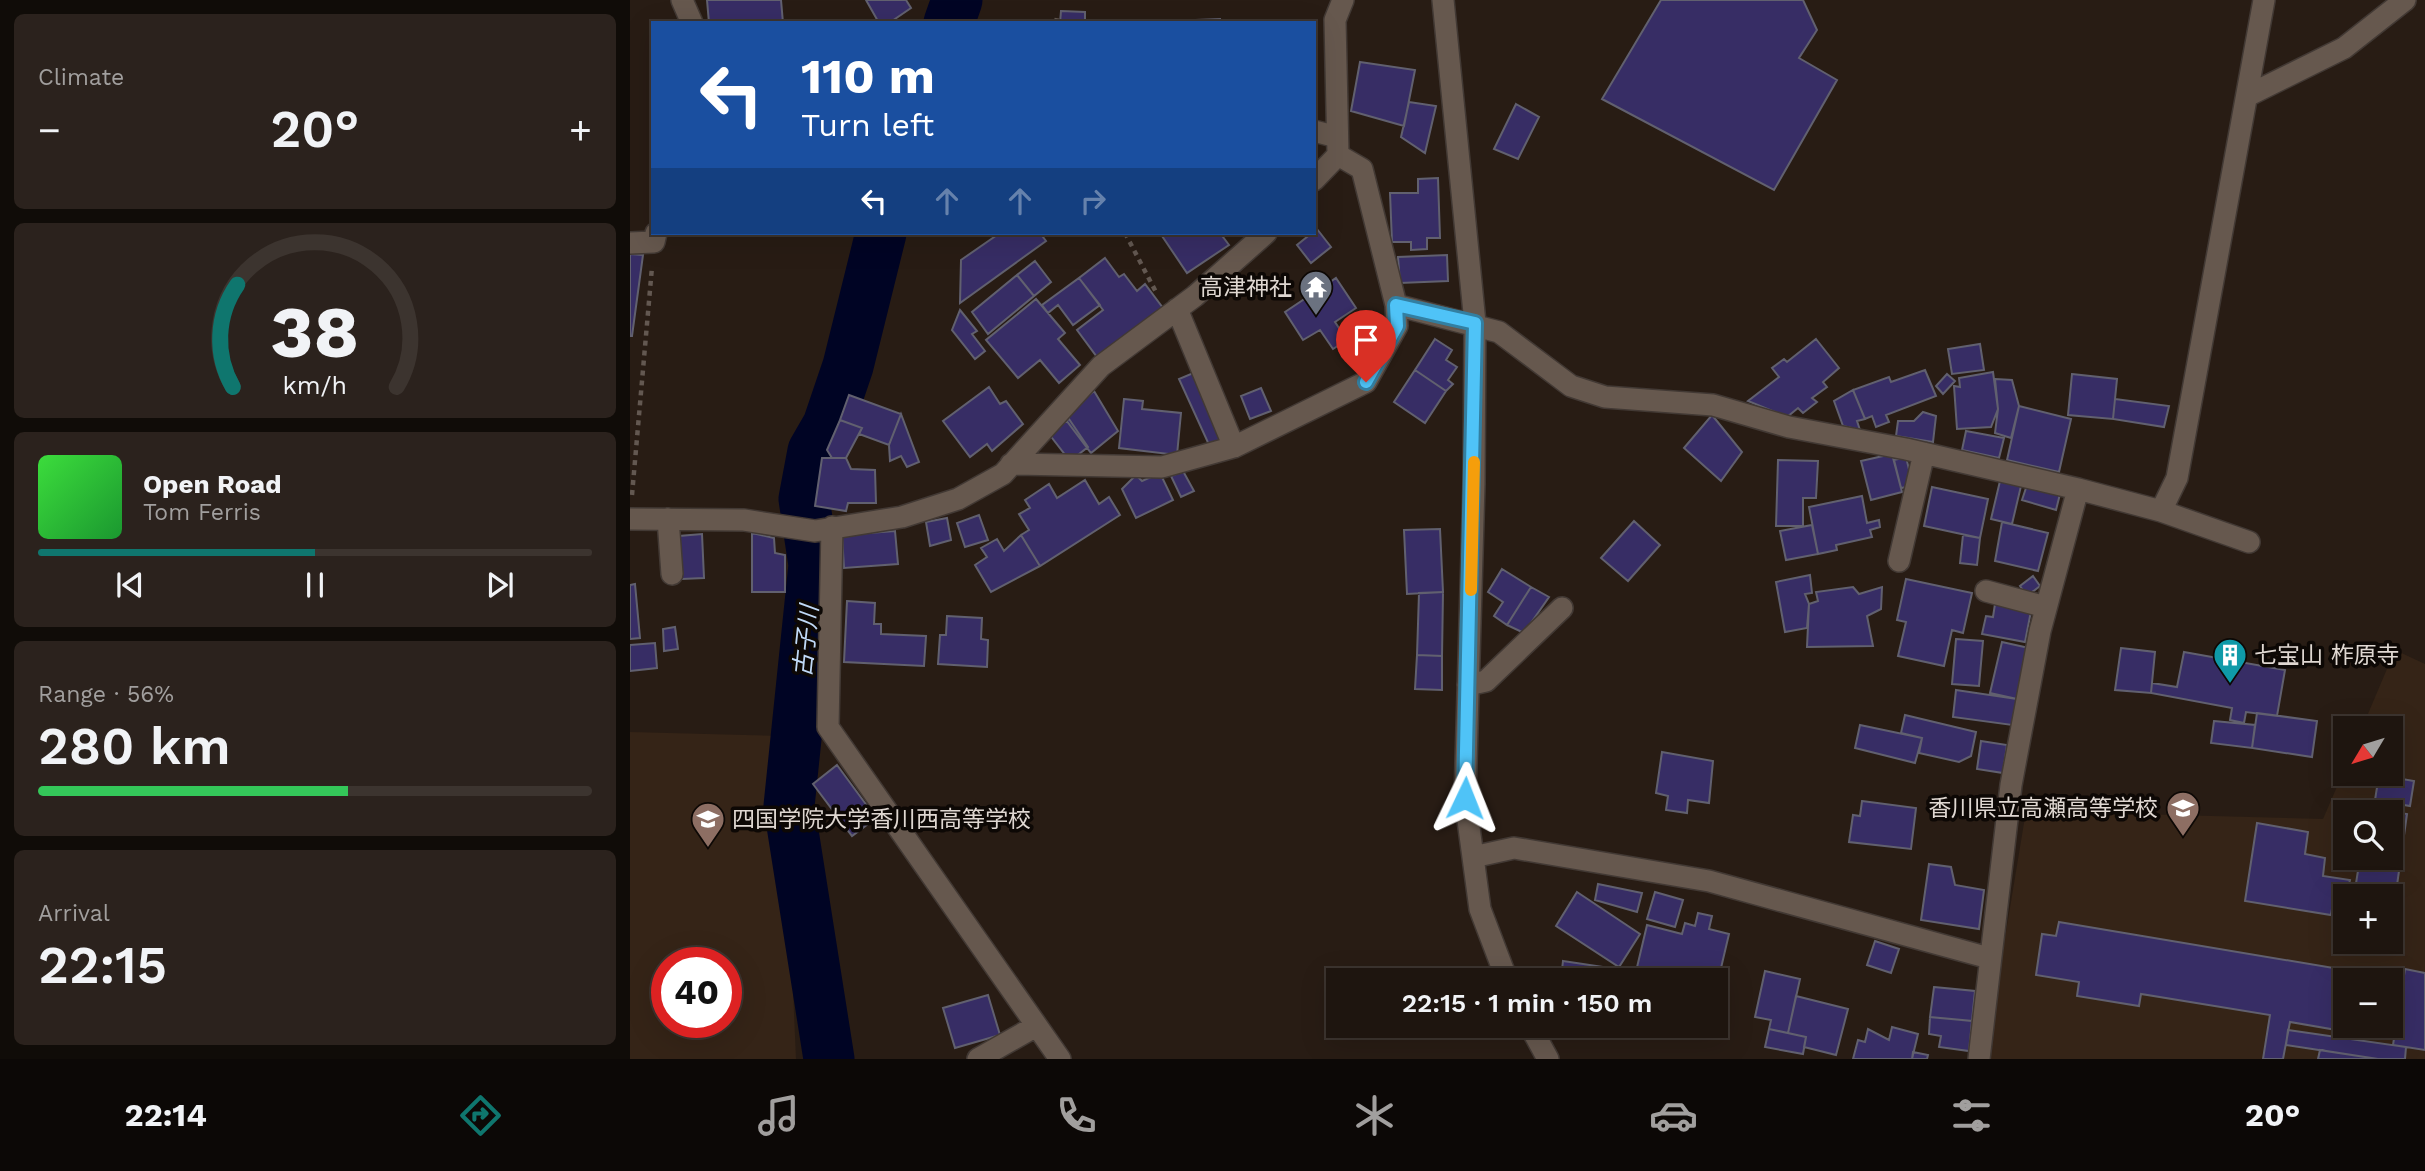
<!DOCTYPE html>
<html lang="en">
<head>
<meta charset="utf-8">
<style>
  body { margin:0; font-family:"Work Sans","Noto Sans JP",sans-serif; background:#2b221d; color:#f1f3f6; height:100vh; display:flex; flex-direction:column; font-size:26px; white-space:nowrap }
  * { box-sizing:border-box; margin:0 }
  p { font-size:23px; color:#a19f9e }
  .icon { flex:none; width:38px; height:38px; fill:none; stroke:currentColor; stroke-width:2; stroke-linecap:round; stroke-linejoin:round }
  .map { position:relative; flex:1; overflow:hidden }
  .panel { display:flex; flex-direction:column; gap:14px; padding:14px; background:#100c08; width:630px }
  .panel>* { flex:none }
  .hud { position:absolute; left:21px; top:21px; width:665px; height:214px; border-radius:0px; box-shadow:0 7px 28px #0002,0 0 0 2px #3c342f; background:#1a4fa0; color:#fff; overflow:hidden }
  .needle { width:46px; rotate:232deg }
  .tools { position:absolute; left:1703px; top:716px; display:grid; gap:14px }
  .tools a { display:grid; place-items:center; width:70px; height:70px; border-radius:0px; background:#1e150f; box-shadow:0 7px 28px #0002,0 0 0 2px #3c342f; font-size:35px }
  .speed { position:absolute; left:21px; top:947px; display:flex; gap:14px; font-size:35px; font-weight:700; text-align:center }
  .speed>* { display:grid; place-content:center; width:91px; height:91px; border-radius:50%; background:#1e150f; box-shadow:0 7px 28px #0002,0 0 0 2px #3c342f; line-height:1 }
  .speed .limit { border:10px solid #d22; background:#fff; color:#111 }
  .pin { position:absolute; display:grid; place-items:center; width:60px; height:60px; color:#fff; margin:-72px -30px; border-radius:50% 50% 50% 0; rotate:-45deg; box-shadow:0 0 7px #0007 }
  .pin .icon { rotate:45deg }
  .me { position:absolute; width:77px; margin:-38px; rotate:2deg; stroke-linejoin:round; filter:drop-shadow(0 0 5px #0008) }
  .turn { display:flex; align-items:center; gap:24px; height:147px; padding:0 35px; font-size:32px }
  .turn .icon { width:91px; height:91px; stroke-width:2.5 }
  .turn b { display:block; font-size:49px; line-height:60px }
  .lanes { display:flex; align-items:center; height:66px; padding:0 35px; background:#0003; justify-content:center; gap:35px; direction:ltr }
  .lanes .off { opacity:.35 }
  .big { font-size:52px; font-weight:600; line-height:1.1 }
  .panel .card { flex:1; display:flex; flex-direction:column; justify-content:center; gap:10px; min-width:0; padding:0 24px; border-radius:10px; background:#2b221d }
  .panel .dial { align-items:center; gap:0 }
  .dial svg { height:182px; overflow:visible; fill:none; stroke:#3c342f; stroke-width:7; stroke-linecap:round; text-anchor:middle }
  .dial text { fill:#f1f3f6; stroke:none }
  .song { display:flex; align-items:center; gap:21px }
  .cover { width:84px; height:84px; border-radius:10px; background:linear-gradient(135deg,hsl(120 70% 55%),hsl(130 70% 35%)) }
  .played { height:7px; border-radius:4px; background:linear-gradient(90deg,#0f766e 50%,#3c342f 50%) }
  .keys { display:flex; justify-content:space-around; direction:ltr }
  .heat { display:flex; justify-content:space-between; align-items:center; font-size:38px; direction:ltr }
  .charge { height:10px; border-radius:5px; background:linear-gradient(90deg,#34c759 56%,#3c342f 0) }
  .trip { position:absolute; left:696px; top:968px; width:402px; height:70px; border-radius:0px; background:#1e150f; box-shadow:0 7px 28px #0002,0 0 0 2px #3c342f; font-weight:600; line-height:70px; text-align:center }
  .menu { display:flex; height:112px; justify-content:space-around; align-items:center; background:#0c0806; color:#a19f9e }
  .menu .icon { width:49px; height:49px }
  .menu .on { color:#0f766e }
  .menu b { font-size:32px; color:#f1f3f6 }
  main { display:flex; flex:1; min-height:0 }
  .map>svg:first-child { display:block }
  .built { fill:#352417; fill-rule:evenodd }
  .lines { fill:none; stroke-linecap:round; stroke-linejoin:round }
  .river { stroke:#000424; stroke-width:51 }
  .building { fill:#372d65; stroke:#61606f; stroke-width:2 }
  .minor-casing { stroke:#423934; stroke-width:24 }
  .path { stroke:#635851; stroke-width:4.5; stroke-dasharray:5 5; stroke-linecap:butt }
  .minor { stroke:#66584e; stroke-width:21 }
  .route-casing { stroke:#337fa1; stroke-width:18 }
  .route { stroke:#4fc3f7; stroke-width:12 }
  .slow { stroke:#f59e0b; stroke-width:12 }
  .labels { text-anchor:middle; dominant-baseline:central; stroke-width:7; stroke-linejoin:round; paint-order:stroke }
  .poi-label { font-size:23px; fill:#dfd7d1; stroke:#0d0805; text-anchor:end }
  .water-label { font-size:24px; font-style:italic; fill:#c0d9f7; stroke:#0d0805 }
</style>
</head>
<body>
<main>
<section class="panel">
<div class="card"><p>Climate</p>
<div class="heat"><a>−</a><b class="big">20°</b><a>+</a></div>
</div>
<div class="card dial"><svg viewBox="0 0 100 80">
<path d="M14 69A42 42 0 1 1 86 69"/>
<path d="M14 69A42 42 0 0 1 16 24" stroke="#0f766e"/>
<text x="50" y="56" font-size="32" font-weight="700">38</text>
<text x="50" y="72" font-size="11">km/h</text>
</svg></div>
<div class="card">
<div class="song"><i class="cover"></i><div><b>Open Road</b><p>Tom Ferris</p></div></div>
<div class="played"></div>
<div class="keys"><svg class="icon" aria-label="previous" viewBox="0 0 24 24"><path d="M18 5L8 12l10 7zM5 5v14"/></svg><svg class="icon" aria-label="pause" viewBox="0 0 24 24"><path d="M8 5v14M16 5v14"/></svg><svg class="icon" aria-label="next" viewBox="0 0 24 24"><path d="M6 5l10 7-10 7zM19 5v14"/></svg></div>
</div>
<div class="card"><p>Range · 56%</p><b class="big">280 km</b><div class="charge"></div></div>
<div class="card"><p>Arrival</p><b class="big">22:15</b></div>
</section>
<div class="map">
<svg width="1795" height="1059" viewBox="0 0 1795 1059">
  <rect width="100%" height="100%" fill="#281c14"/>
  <!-- built -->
  <path class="built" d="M1765,650L1795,664V1059H1355L1396,811L1693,819L1715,768V774H1760V728H1732ZM1715,812H1760V858H1715ZM1715,896H1760V942H1715ZM1715,980H1760V1026H1715Z
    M0,732L152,736L166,1059H0ZM37,962H96V1022H37Z"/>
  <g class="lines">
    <!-- river -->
    <path class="river" d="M319,23L327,0
      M199,1059L159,806L184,565L174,499L183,451L198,425L218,366L251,233"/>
  </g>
  <!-- building -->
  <path class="building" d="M77,0H151L153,23H79Z
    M236,0H276L281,8L259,23H249Z
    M1031,0H1173L1187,30L1169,58L1207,80L1144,190L972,99Z
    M431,11L455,12V23H430Z
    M590,19V23H540V21Z
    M730,62L785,70L774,126L721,111Z
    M779,102L806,106L795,153L771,137Z
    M886,104L909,117L888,159L864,149Z
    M808,178L810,238H797V249L781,250V242H762L760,193H788V179Z
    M687,229L701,247L681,263L667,245Z
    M370,233H410L416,241L330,303L331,260Z
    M530,233H590L599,245L557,273Z
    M0,254L13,255L2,336H0Z
    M817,255L818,281L770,283L768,257Z
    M475,258L489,277L494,274L507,291L515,284L533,308L467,357L447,330L473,310L449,278Z
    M405,261L421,282L404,296L387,275Z
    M387,275L404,296L358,334L342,312Z
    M449,278L470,305L443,325L428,305L418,313L412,305Z
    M706,278L726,308L705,322L717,340L703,349L690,330L673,340L655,312Z
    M406,299L435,333L428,339L450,365L429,383L410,360L388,378L356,340Z
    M330,310L347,331L342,334L355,351L345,359L322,330Z
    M805,339L822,350L816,360L827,367L818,380L823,384L816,391L785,370Z
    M1186,339L1209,368L1193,382L1197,387L1182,398L1187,402L1173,413L1168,408L1157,417L1118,401L1149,377L1142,368L1154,359L1157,362Z
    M1350,344L1354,370L1322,374L1318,349Z
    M785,370L816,391L795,423L764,402Z
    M1295,370L1306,396L1256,415L1259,422L1246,427L1242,416L1235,419L1223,390L1259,377L1261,382Z
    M568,371L598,439L580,447L549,379Z
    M1363,372L1368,409L1361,427L1327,429L1324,386L1330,387L1329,378Z
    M1317,374L1325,381L1313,394L1306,386Z
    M1442,374L1487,379L1483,419L1438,415Z
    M1365,379L1382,380L1389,406L1381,438L1365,433L1368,409Z
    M359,387L370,404L376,401L393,424L362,451L357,444L340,457L313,421Z
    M631,388L641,411L620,419L611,396Z
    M1223,390L1235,419L1227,421L1230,430L1213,426L1204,401Z
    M464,391L488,431L461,453L433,416Z
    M219,395L271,414L259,445L229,434L232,428L210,420Z
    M494,399L513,401L512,409L551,413L547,455L489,448Z
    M1485,399L1539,406L1534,427L1483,419Z
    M1389,406L1441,419L1429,472L1377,460Z
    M1293,412L1306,416L1303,442L1266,436L1268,421H1284Z
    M271,414L289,462L277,467L271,456L260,461L259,445Z
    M1082,415L1112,452L1091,481L1054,448Z
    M439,419L458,447L440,461L419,434Z
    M210,420L232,428L216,458H202L197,450Z
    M1336,431L1374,438L1369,458L1332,450Z
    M1262,454L1272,492L1241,500L1231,461Z
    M1276,457L1283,486L1271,488L1264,460Z
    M192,458H216L221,469L245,470L246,503H218L216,511L185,506Z
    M1148,460L1188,461L1186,498H1173V526H1146Z
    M553,471L564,491L551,497L541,476Z
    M530,473L543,500L506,518L492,489L506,475L512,481Z
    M455,480L469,504L479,497L490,515L410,566L391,535L399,530L389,514L400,508L395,500L419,484L427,498Z
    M1370,481L1391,486L1382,524L1361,519Z
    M1397,485L1430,494L1426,510L1392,500Z
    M1302,487L1358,499L1350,538L1294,526Z
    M1232,496L1237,523L1249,520L1250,527L1240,530L1242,537L1206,545L1207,550L1188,554L1179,507Z
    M349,515L358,540L335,547L327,523Z
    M317,518L321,540L300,546L296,522Z
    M1004,521L1030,545L998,581L971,558Z
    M1372,522L1418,533L1408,571L1365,561Z
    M1182,525L1188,554L1156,560L1150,531Z
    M810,529L813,592L777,594L774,530Z
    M265,531L268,564L214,568L212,535Z
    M122,533L144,538L145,553L155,555V592H122Z
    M72,534L74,578L52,579L49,536Z
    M391,535L410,566L361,592L345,565L357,557L351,548L367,539L374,551Z
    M1333,535L1350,538L1347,565L1330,563Z
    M872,569L901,587L877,625L864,616L873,602L858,592Z
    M1180,575L1182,593L1175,594L1179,604L1177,628L1155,632L1146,582Z
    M1403,576L1410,586L1397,596L1390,586Z
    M1276,579L1342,593L1333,633L1322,630L1314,666L1268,656L1276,622L1267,620Z
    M5,584L10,638L0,639V585Z
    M901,587L919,597L894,633L877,625Z
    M1223,587L1229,594L1252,587L1251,609L1237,616L1243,646L1177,647L1179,604L1188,601L1186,592Z
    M813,592L812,656L787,655L789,593Z
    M217,601L245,603L244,624H251V634L296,636L294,666L214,662Z
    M1365,604L1401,611L1395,642L1352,634L1356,616L1363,617Z
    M317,616L352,618L351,639L358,640L357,667L308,664L310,635H316Z
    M45,627L48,649L34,651L33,629Z
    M1326,639L1353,641L1349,686L1322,684Z
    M1372,642L1399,648L1387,699L1360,693Z
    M25,643L27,668L0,671V645Z
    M1491,648L1525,652L1521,693L1485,690Z
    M1554,652L1655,670L1647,716L1616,712L1614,723L1600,720L1602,708L1521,693L1522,683L1547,687Z
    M787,655L812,656V690L785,689Z
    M1326,690L1387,699L1382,725L1323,717Z
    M1627,713L1687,721L1682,757L1622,748Z
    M1275,715L1346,732L1341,756L1329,762L1289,753L1292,738L1271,733Z
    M1584,721L1625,725L1622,748L1581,743Z
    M1230,725L1292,738L1285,763L1225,748Z
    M1351,741L1377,745L1373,773L1347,769Z
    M1032,752L1083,761L1079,803L1058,800L1057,813L1036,810L1038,796L1026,793Z
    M207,765L246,818L222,836L183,784Z
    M1749,775L1784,781L1780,806L1745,800Z
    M1232,801L1286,808L1281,849L1219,842L1223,815L1230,816Z
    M1738,808L1777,814L1760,935V896H1724L1730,858H1760V812H1738Z
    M1627,823L1678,832L1675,854L1695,858L1693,876L1720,880L1717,893L1705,891L1701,915L1615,901Z
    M1299,864L1321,867L1325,885L1354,890L1349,929L1291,920Z
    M968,884L1012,893L1007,912L965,900Z
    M947,892L1010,934L989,967L926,926Z
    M1025,892L1053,900L1045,927L1017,919Z
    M1068,913L1082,916L1079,929L1099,934L1087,985V980H1004L1017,925L1052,934L1055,923L1065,926Z
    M1429,922L1757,977L1756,980H1715V1026H1749L1747,1037L1660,1022L1653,1059H1633L1640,1015L1511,994L1509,1006L1447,996L1449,982L1406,975L1412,934L1426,936Z
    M1245,941L1269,949L1261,973L1237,965Z
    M933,961L987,969L986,980H915L917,968L932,970Z
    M1775,969L1795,973V1050L1763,1045Z
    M1135,971L1170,979L1158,1033L1139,1029L1141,1020L1125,1017Z
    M1304,987L1345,991L1342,1021L1300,1017Z
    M358,995L370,1035L325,1048L313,1008Z
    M1166,996L1218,1009L1206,1055L1174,1047L1176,1037L1158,1033Z
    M1300,1017L1342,1021L1339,1051L1309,1047L1311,1036L1299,1034Z
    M1262,1027L1288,1034L1282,1059H1223L1228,1040L1235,1042L1238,1029L1259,1040Z
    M1139,1029L1176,1037L1173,1054L1135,1047Z
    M1658,1030L1776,1047L1775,1059H1748L1656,1045Z
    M1690,1050L1748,1059H1688Z
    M1283,1052L1298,1055L1297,1059H1282Z"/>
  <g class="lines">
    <defs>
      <path id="minor" d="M52,0L62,23
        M813,0L845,323L844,484L835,798L850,909L877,980
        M1617,96L1714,48L1775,0
        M684,131L707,137
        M708,155L732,169L766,305L869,332L941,386L975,397L1083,405L1159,427L1276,449L1448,489
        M684,180L708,155L705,20L713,0
        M0,243L24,242L26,233
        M547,309L604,447
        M381,464L532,467L604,447L736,382L767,326L766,305
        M1531,511L1619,542
        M0,519L114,520L185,531L272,517L328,499L373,474L471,366L565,296L636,233
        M38,519L42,574
        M202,527L198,727L430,1059
        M1269,561L1294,453
        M1356,591L1416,607
        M838,685L856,681L932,608
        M843,857L884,848L1079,881L1359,958
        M900,1026L918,1059
        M348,1059L406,1026
        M1349,1059L1381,785L1410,631L1448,489L1531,511L1547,478L1634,0"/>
    </defs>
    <!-- minor casing -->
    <use href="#minor" class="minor-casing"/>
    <!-- path -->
    <path class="path" d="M426,23L427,17
      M495,233L527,294
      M2,495L22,267"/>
    <!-- minor -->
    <use href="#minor" class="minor"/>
  </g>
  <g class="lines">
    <defs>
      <path id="route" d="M736,382L767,326L766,305L845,323L835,798"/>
    </defs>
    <!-- route casing -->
    <use href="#route" class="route-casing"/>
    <!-- route -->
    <use href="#route" class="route"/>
    <!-- slow -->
    <path class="slow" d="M841,590L844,462"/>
  </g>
  <!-- icons -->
  <defs>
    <symbol id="temple-pin" viewBox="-11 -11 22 30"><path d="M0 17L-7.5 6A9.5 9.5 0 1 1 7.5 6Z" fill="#6b7280" stroke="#0d0805"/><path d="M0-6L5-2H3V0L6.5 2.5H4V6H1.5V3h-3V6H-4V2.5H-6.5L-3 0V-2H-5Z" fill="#fff"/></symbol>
    <symbol id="building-pin" viewBox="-11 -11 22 30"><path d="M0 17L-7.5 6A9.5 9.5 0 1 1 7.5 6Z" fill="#0f9aa8" stroke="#0d0805"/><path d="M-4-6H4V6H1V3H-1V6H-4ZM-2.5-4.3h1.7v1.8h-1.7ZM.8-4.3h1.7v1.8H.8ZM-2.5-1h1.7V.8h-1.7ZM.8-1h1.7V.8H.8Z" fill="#fff"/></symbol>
    <symbol id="school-pin" viewBox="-11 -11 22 30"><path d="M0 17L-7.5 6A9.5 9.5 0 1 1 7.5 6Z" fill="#8d6e63" stroke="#0d0805"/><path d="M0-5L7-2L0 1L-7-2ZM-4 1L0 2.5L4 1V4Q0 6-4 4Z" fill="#fff"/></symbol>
  </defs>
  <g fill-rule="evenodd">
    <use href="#temple-pin" x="667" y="268" width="38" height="52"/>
    <use href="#building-pin" x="1581" y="636" width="38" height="52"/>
    <use href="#school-pin" x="1534" y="789" width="38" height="52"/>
    <use href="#school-pin" x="59" y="800" width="38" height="52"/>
  </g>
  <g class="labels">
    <!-- poi labels -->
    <g class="poi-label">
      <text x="662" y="287">高津神社</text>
      <text x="1624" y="655" text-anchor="start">七宝山 柞原寺</text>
      <text x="1528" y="808">香川県立高瀬高等学校</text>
      <text x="102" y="819" text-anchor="start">四国学院大学香川西高等学校</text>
    </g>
    <!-- water labels -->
    <g class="water-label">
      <text transform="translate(176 641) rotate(-84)">古子川</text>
    </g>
  </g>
</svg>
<div class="tools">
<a><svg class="needle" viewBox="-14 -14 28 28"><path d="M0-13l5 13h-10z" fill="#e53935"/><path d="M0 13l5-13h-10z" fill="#a19f9e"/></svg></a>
<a><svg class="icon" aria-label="search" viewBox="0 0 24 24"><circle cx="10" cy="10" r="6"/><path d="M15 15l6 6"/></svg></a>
<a>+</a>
<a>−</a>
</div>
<div class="speed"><div class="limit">40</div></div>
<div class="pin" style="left:736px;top:382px;background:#d93025"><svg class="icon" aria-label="arrive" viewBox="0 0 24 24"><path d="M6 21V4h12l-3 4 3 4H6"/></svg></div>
<svg class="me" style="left:835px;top:798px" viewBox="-20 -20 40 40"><path d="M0-17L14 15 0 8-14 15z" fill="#4fc3f7" stroke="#fff" stroke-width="4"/></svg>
<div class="trip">22:15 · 1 min · 150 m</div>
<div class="hud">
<div class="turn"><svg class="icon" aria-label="left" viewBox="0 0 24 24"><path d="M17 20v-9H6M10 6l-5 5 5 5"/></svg><div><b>110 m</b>Turn left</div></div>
<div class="lanes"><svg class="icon" aria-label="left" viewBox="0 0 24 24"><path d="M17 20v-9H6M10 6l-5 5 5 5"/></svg><svg class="icon off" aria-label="ahead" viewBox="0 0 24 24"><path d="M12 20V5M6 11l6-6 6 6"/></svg><svg class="icon off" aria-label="ahead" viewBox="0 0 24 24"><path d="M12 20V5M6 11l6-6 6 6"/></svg><svg class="icon off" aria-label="right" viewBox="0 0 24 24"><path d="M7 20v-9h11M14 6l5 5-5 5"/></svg></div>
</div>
</div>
</main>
<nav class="menu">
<b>22:14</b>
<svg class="icon on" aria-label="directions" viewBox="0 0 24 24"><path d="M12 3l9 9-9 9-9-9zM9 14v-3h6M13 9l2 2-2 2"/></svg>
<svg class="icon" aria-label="music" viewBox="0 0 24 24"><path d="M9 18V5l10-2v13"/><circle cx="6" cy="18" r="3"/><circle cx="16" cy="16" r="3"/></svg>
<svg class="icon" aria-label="phone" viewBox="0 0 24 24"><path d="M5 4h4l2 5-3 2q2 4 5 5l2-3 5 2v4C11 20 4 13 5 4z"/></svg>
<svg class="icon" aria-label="climate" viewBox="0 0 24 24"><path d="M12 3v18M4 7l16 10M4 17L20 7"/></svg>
<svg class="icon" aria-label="car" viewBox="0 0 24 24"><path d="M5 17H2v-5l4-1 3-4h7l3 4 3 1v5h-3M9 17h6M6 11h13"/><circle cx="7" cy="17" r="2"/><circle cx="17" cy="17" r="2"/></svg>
<svg class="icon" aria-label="filters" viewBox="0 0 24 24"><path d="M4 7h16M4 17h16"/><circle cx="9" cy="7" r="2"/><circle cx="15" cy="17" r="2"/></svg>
<b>20°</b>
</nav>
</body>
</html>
